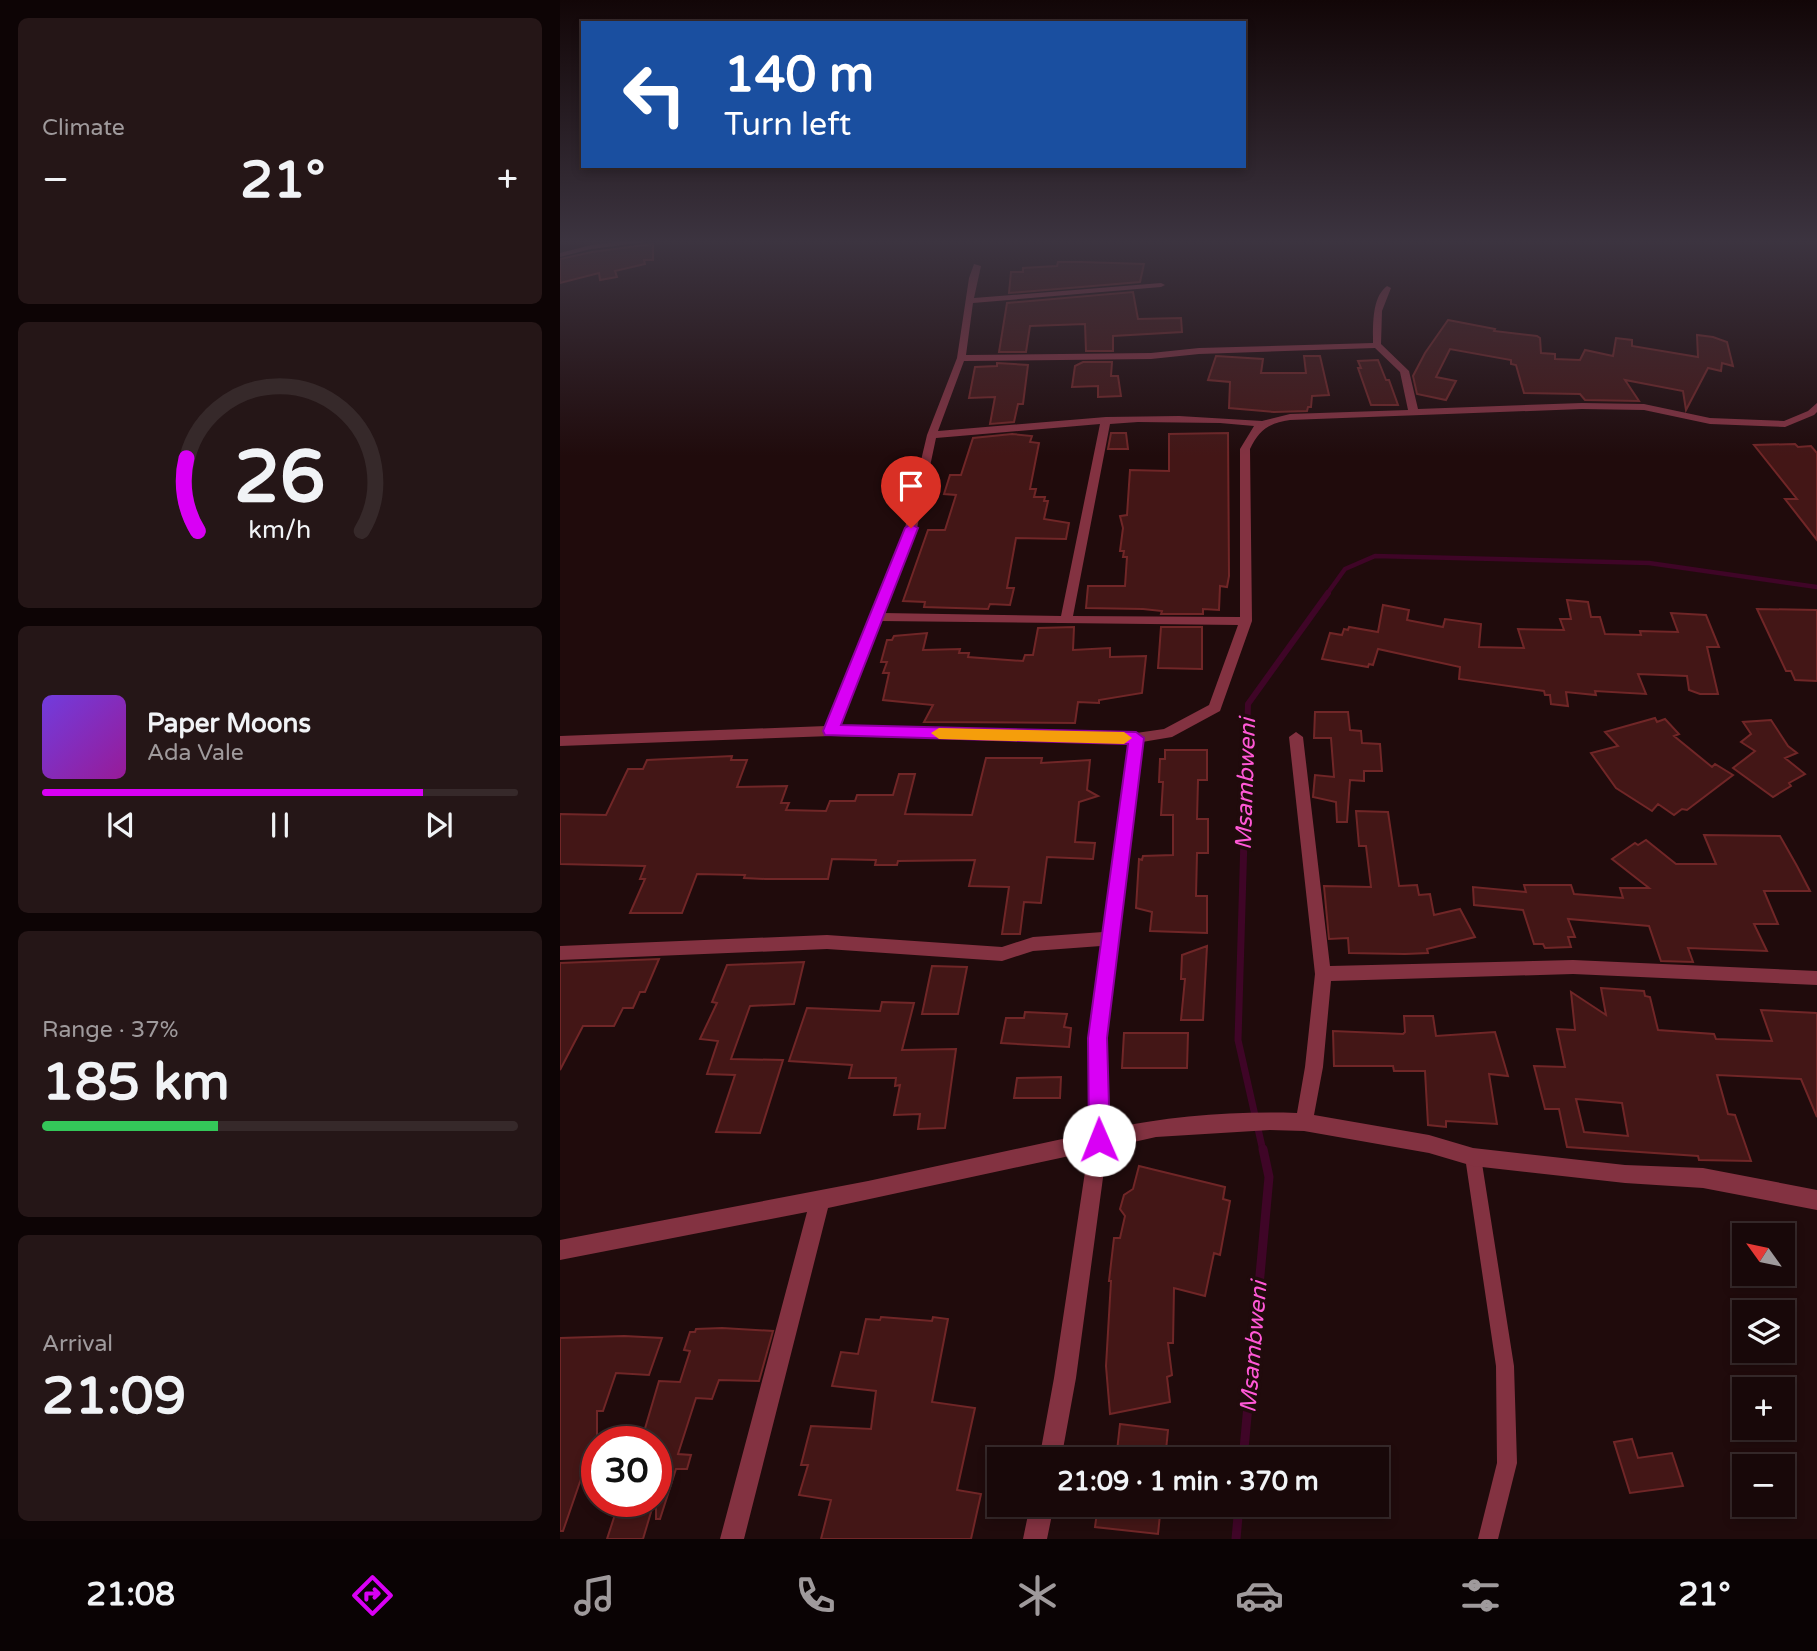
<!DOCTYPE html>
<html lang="en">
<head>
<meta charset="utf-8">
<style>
  body { margin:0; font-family:"Varela Round",sans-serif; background:#251617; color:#f1f3f6; height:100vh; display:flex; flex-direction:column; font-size:26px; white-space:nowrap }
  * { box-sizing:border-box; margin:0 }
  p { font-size:23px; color:#9f9a9c }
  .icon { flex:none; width:38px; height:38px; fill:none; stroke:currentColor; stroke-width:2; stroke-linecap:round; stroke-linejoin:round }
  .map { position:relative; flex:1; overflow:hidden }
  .panel { display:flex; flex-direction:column; gap:18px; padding:18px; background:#0d0405; width:560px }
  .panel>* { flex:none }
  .hud { position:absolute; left:21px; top:21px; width:665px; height:147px; border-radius:0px; box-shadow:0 4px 10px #0003,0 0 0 2px #36292a; background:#1a4fa0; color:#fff; overflow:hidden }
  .needle { width:46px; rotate:303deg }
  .buttons { position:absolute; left:1172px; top:1223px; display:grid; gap:14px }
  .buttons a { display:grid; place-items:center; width:63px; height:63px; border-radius:0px; background:#180809; box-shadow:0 4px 10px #0003,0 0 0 2px #36292a; font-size:35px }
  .speed { position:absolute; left:21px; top:1426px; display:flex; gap:14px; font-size:35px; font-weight:700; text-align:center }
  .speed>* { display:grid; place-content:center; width:91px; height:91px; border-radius:50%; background:#180809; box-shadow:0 4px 10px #0003,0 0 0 2px #36292a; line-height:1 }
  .speed .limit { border:10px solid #d22; background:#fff; color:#111 }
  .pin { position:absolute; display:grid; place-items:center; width:60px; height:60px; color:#fff; margin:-72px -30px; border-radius:50% 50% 50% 0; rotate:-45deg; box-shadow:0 0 7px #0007 }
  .pin .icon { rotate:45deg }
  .me { position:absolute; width:77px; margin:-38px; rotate:359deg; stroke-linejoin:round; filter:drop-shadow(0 0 5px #0008) }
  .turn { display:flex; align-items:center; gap:24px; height:147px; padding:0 28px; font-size:32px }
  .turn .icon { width:91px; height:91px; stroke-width:2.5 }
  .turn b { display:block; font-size:49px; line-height:60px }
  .big { font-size:52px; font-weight:800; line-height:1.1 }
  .panel .card { flex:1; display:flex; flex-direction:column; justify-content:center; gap:10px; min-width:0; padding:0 24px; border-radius:10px; background:#251617 }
  .panel .dial { align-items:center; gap:0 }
  .dial svg { height:182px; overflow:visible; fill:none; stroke:#36292a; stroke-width:7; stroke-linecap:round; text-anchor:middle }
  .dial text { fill:#f1f3f6; stroke:none }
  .song { display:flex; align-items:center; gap:21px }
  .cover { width:84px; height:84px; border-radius:10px; background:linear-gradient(135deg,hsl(260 70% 55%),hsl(300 70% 35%)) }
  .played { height:7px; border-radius:4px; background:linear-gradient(90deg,#d900f5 80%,#36292a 80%) }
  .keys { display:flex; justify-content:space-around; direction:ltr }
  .heat { display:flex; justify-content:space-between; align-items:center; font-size:38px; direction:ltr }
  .charge { height:10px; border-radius:5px; background:linear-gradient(90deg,#34c759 37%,#36292a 0) }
  .trip { position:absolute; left:427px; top:1447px; width:402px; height:70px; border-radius:0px; background:#180809; box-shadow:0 4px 10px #0003,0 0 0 2px #36292a; font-weight:800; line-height:70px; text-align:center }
  .tab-bar { display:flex; height:112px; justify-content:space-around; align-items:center; background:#0a0304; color:#9f9a9c }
  .tab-bar .icon { width:49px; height:49px }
  .tab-bar .on { color:#d900f5 }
  .tab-bar b { font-size:32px; color:#f1f3f6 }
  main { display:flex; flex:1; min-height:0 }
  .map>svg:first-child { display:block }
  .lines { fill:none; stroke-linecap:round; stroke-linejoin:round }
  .stream-far3 { stroke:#3f0527; stroke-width:4.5 }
  .stream-far2 { stroke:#3f0527; stroke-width:6 }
  .stream-far1 { stroke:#3f0527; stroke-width:7 }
  .stream { stroke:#3f0527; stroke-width:9 }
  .building { fill:#431616; stroke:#702627; stroke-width:2; fill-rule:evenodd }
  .service { fill:#833241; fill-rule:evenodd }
  .minor { fill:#833241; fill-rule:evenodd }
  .route { fill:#d900f5; stroke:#8d009f; stroke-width:2 }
  .slow { fill:#f59e0b }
  .labels { text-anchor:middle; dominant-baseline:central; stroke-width:7; stroke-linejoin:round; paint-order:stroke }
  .water-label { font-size:23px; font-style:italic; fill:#ff58d6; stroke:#200b0c }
</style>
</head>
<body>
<main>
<section class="panel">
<div class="card"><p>Climate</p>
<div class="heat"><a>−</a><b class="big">21°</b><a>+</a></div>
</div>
<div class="card dial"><svg viewBox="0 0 100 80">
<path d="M14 69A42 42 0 1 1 86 69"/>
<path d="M14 69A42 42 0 0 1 9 37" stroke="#d900f5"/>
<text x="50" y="56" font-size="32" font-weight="700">26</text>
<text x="50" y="72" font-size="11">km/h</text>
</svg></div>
<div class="card">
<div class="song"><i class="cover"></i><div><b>Paper Moons</b><p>Ada Vale</p></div></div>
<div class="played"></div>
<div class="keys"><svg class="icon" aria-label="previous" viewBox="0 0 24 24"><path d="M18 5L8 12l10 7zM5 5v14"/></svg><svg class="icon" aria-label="pause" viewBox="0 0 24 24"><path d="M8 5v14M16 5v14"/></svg><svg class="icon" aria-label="next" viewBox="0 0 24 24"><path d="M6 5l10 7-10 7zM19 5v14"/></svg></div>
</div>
<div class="card"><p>Range · 37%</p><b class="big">185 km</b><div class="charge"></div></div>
<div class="card"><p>Arrival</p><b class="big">21:09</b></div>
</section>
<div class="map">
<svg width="1257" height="1539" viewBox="0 0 1257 1539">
  <rect width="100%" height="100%" fill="#200b0c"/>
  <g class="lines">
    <!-- stream-far3 -->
    <path class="stream-far3" d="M767,594L785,569L815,556L1089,563L1257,587"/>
    <!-- stream-far2 -->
    <path class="stream-far2" d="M684,841L688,704L768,593"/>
    <!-- stream-far1 -->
    <path class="stream-far1" d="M684,839L678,1040L703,1151"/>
    <!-- stream -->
    <path class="stream" d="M683,1460L709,1177L703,1149
      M676,1539L679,1505"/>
  </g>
  <!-- building -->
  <path class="building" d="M93,244V260H84L85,264L55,271L57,277L40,280L39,273L0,283V259L32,252Z
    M498,262H521L584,264L580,282L449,293L451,272H463V268L497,266Z
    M573,292L578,319L621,318L622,332L553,336V351H526L525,324L470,326L466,352H439L447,303Z
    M888,320L935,329L934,331L977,336L980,338L981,353L995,354V359L1020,360L1025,350L1053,356L1056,338L1072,340V346L1138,357L1137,335L1153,337L1167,342L1173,366L1162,363L1161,371L1148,368L1126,410L1123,391L1065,380L1079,401L1025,400L1020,394L964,393L956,365L951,364V360L890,349L876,377L896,381L886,400L857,394L853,376L865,353Z
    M656,356L703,359L701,373H746L744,356H760L769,395L752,396L751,407H748L747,411L714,412L669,408L670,382L648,380Z
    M818,360L826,380H829L838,405H811L798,368H801L798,361Z
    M523,362H552L551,376H558L561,396L538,397V386L512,387L515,366Z
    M437,363L468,365L463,404H458L454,422L430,424L435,397L409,398L415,367L437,366Z
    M551,433H566L568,449H548Z
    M668,433L669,576L667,587L660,586L659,610L643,609V614H601L602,611L583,609L526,608L528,586H565L567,557H563L564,551H560L563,528L560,516L567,515L570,470L609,471V434Z
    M452,434L472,436L470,442L479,443L470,489H476L474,497H485L484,501H488L484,519L509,523L506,539L456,538L447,588H454L450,605L430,604L428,609L364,607L365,602L343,601L368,530H385L396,495L384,494L390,475H401L413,438Z
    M1235,444L1238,447L1251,446L1257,453V540L1225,499H1237L1194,445Z
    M1007,600L1028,602L1031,617H1040L1045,634L1081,635L1080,631L1118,632L1111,613L1146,615L1159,647H1147L1158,694H1140L1129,690L1127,676L1078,674L1086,694L1035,691L1036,695L1006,692L1008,706L991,704L990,695H985L984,691L899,679L900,667L818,649L813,665L809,664L808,667L762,659L770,633L782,635L784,629L788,630L789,627L818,632L823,605L849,610L847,620L883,627L885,619L921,624L919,647L964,648L958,629L1004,630L1000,619H1011Z
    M1197,609L1257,610V681L1235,680L1231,671H1226Z
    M514,627L513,650L550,648V657L586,656L582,693L539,700V703L518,702L515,723L364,722L373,705L323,700L329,673H323L327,662H321L327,640H332L334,636L367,633L363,650L400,649L399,653H409L408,657L463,661L465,655H473L478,628Z
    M601,627H642V669L598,668Z
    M755,712H788L790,730L801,731L802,743L820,744L822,771H804V781L790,780L787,822H777L776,802L753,797L755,775L774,777L771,738H754Z
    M1095,718L1097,722L1105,719L1119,734L1114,736L1152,767L1155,764L1173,775L1127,810L1122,809L1114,815L1098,804L1092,811L1056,788L1031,753L1058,746L1045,732Z
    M1211,720L1228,746L1237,753L1225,758L1245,774L1229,783L1231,786L1213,797L1173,768L1195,751L1181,742L1191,734L1183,722Z
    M605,750H647V780H638L637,819H648V853H637L636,896H647V933L590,931L592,912L576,908L579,859L582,860L583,856L613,855V815H601L603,782H599L600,759H605Z
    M172,756L171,760H187L177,787L227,786L221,803H229L226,810L266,811L270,801H295L297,795H333L339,774H355L345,814L412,815L426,758H482L481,763L530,760L527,790L538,796L519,802L515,842L535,843L533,859L487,857L481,903L464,902L460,934H442L449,887L409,886L415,860L338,861L337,865H315L316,860L272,859L268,879H205L184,878L185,875L137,874L122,913H70L85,879H80L85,866L0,864V814L46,815L68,769H83L87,760Z
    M796,811L828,812L839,886L857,885L859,895L870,894L874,915L900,909L915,937L867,949L868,953L845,954L789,953L788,938L769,939L764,886L811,887L806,846H799Z
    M1144,835L1220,836L1237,866L1250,891H1204L1218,924H1194L1207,951L1128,948L1133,962L1101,961L1089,926L1008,919L1015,937H1008L1011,947L985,948L983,944H974L963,910L914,905L913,887L966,892L964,885H1011L1014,894L1063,898L1060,888H1089L1052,859L1075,843L1078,845L1086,840L1116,864H1156Z
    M647,946L643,1020H621L625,979H621L622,955Z
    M99,959L85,992H80L73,1008H63L54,1026H23L0,1070V963Z
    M244,962L234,1004L190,1006L171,1059L223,1060L200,1133L156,1132L175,1075L147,1074L158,1041L140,1039L157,1003L152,1002L167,965Z
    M372,966L407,967L398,1014H362Z
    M1041,988L1084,991L1085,996L1090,997L1098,1030L1154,1034L1156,1039L1212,1041L1201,1010L1257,1013V1117L1241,1079L1157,1075L1168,1114L1175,1115L1191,1161L1139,1160L1138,1156L1007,1147L999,1109H985L974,1066L1005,1067L997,1029L1015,1030L1011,992L1046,1015ZM1016,1099L1062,1103L1068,1136L1024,1132Z
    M322,1002L354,1003L342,1050L396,1049L385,1128L358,1129L360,1114L334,1115L340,1085L335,1086L336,1078H289L292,1065L229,1061L247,1008L320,1011Z
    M465,1012L507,1014L504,1027L511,1028L509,1047L441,1043L446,1018H464Z
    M844,1016H873L876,1036L935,1032L948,1076L929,1074L937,1124L886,1121V1127L868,1125L865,1071H834L833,1066H774L773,1031L843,1034L845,1032Z
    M564,1033H628L627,1068H562Z
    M501,1077L500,1098H454L457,1078Z
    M579,1166L665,1187L663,1199L670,1201L660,1255L654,1253L645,1296L614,1288L613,1343H608L612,1375L607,1377L610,1402L550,1414L546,1366L551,1281H549L554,1238H560L565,1216L560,1209L564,1195L573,1189Z
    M321,1317L372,1321L373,1317L388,1319L372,1402L415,1408L397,1490L421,1494L411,1539H261L271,1500L239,1495L248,1465H241L251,1426L311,1429L316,1391L272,1386L281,1352L298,1354L306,1319L320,1320Z
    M162,1328L213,1331L199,1381L159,1380L152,1399L136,1398L118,1454L131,1455L127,1469H116L100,1519H96V1442H81L99,1381L120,1382L130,1351L124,1350L130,1332H135L136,1329Z
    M64,1336L102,1338L89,1375L56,1373L43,1411H37V1477L22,1476L3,1531H0V1338Z
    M560,1424L608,1430L605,1460H556Z
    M1072,1439L1078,1458L1112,1453L1123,1486L1070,1493L1054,1442Z
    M59,1502H94L83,1539H47Z
    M538,1505H601L598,1534L535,1527Z"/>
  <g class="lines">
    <!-- service -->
    <path class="service" d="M913,1149L919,1151L921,1157L954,1366L957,1463L938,1539H918L937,1463L936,1366L905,1157L907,1151Z"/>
    <!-- minor -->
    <path class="minor" d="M75,240H101L31,249L0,257V253L31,245Z
      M414,264L421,266L414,298L601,283L605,285L601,287L413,303L406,355L591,353L639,348L813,343C813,324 812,297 827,286L831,288L822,311L821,344L849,371L858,409L1022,403L1084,404L1150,418L1224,421L1248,411L1257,403V412L1254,415L1225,427L1150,424L1084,410L1022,409L730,420C709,423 699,430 690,449L692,621L660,711L612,737L582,742L546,1038L548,1129C610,1116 674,1111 737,1113L745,1067L755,974L729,737L736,732L743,737L770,966L1013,960L1257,971V985L1013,974L771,981L763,1067L754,1115L869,1135L913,1148L1065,1165L1143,1168L1257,1190V1210L1143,1188L1065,1183L913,1166L869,1153L744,1131L710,1130L596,1137L547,1148L516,1378L501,1460H479L494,1378L528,1152L268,1208L184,1539H160L247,1212L0,1260V1240L308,1181L530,1133L528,1038L541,946L473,951L442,961L267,949L0,960V946L267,935L442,947L473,937L543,932L569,743L271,736L0,746V736L266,726L345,528L367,435L397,358L409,278ZM815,348L840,372L848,410L730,414L702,421L619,416L546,417L378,431L404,361L591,359L639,354ZM578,422L660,423L694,426L680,449V617L513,616L550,424ZM540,424L501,616L323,613L357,528L376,438ZM320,621L678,625L649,705L604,729L576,733L280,726Z
      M470,1505H494L487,1539H463Z"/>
  </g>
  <!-- sky -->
  <linearGradient id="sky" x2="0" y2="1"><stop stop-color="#120607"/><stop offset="0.53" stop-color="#3c3440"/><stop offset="1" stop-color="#3c3440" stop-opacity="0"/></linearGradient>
  <rect width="1257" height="456" fill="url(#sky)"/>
  <!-- route -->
  <path class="route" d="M351,524L358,528L281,725L576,732L584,738L547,1038L550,1140L547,1148L539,1151L532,1148L529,1140L528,1038L568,744L265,735L263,731L345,528Z"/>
  <!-- slow -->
  <path class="slow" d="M379,728L564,732L572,738L564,744L379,739L371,733Z"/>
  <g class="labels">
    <!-- water labels -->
    <g class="water-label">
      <text transform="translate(686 784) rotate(-88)">Msambweni</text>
      <text transform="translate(694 1347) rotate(-85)">Msambweni</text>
    </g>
  </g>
</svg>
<div class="buttons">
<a><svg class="needle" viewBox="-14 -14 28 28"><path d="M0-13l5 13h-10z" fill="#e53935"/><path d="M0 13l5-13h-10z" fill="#9f9a9c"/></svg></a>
<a><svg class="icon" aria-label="layers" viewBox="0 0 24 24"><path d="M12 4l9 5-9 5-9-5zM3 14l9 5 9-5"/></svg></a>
<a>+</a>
<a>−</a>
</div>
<div class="speed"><div class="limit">30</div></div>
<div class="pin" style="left:351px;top:528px;background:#d93025"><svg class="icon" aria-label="arrive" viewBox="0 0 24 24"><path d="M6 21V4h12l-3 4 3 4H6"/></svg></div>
<svg class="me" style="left:539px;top:1140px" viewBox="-20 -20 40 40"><circle r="19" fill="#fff"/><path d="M0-13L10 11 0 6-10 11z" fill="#d900f5"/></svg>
<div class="trip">21:09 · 1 min · 370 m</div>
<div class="hud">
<div class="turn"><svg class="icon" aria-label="left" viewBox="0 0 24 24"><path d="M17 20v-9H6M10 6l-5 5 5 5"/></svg><div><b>140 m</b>Turn left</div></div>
</div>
</div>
</main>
<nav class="tab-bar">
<b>21:08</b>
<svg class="icon on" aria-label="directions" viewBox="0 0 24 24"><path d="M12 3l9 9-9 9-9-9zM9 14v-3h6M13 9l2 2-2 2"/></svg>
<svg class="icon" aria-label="music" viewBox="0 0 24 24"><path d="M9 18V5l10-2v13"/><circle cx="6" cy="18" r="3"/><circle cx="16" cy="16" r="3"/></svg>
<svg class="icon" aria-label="phone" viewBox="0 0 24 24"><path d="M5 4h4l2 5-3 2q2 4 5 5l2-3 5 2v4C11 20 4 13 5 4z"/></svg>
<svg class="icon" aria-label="climate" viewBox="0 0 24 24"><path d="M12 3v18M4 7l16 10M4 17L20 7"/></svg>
<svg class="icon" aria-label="car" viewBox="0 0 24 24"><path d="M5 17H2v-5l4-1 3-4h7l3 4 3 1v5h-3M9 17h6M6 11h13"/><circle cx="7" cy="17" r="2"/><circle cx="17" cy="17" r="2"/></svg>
<svg class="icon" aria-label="filters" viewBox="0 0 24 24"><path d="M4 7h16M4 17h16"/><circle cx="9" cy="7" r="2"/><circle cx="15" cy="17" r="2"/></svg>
<b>21°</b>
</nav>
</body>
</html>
